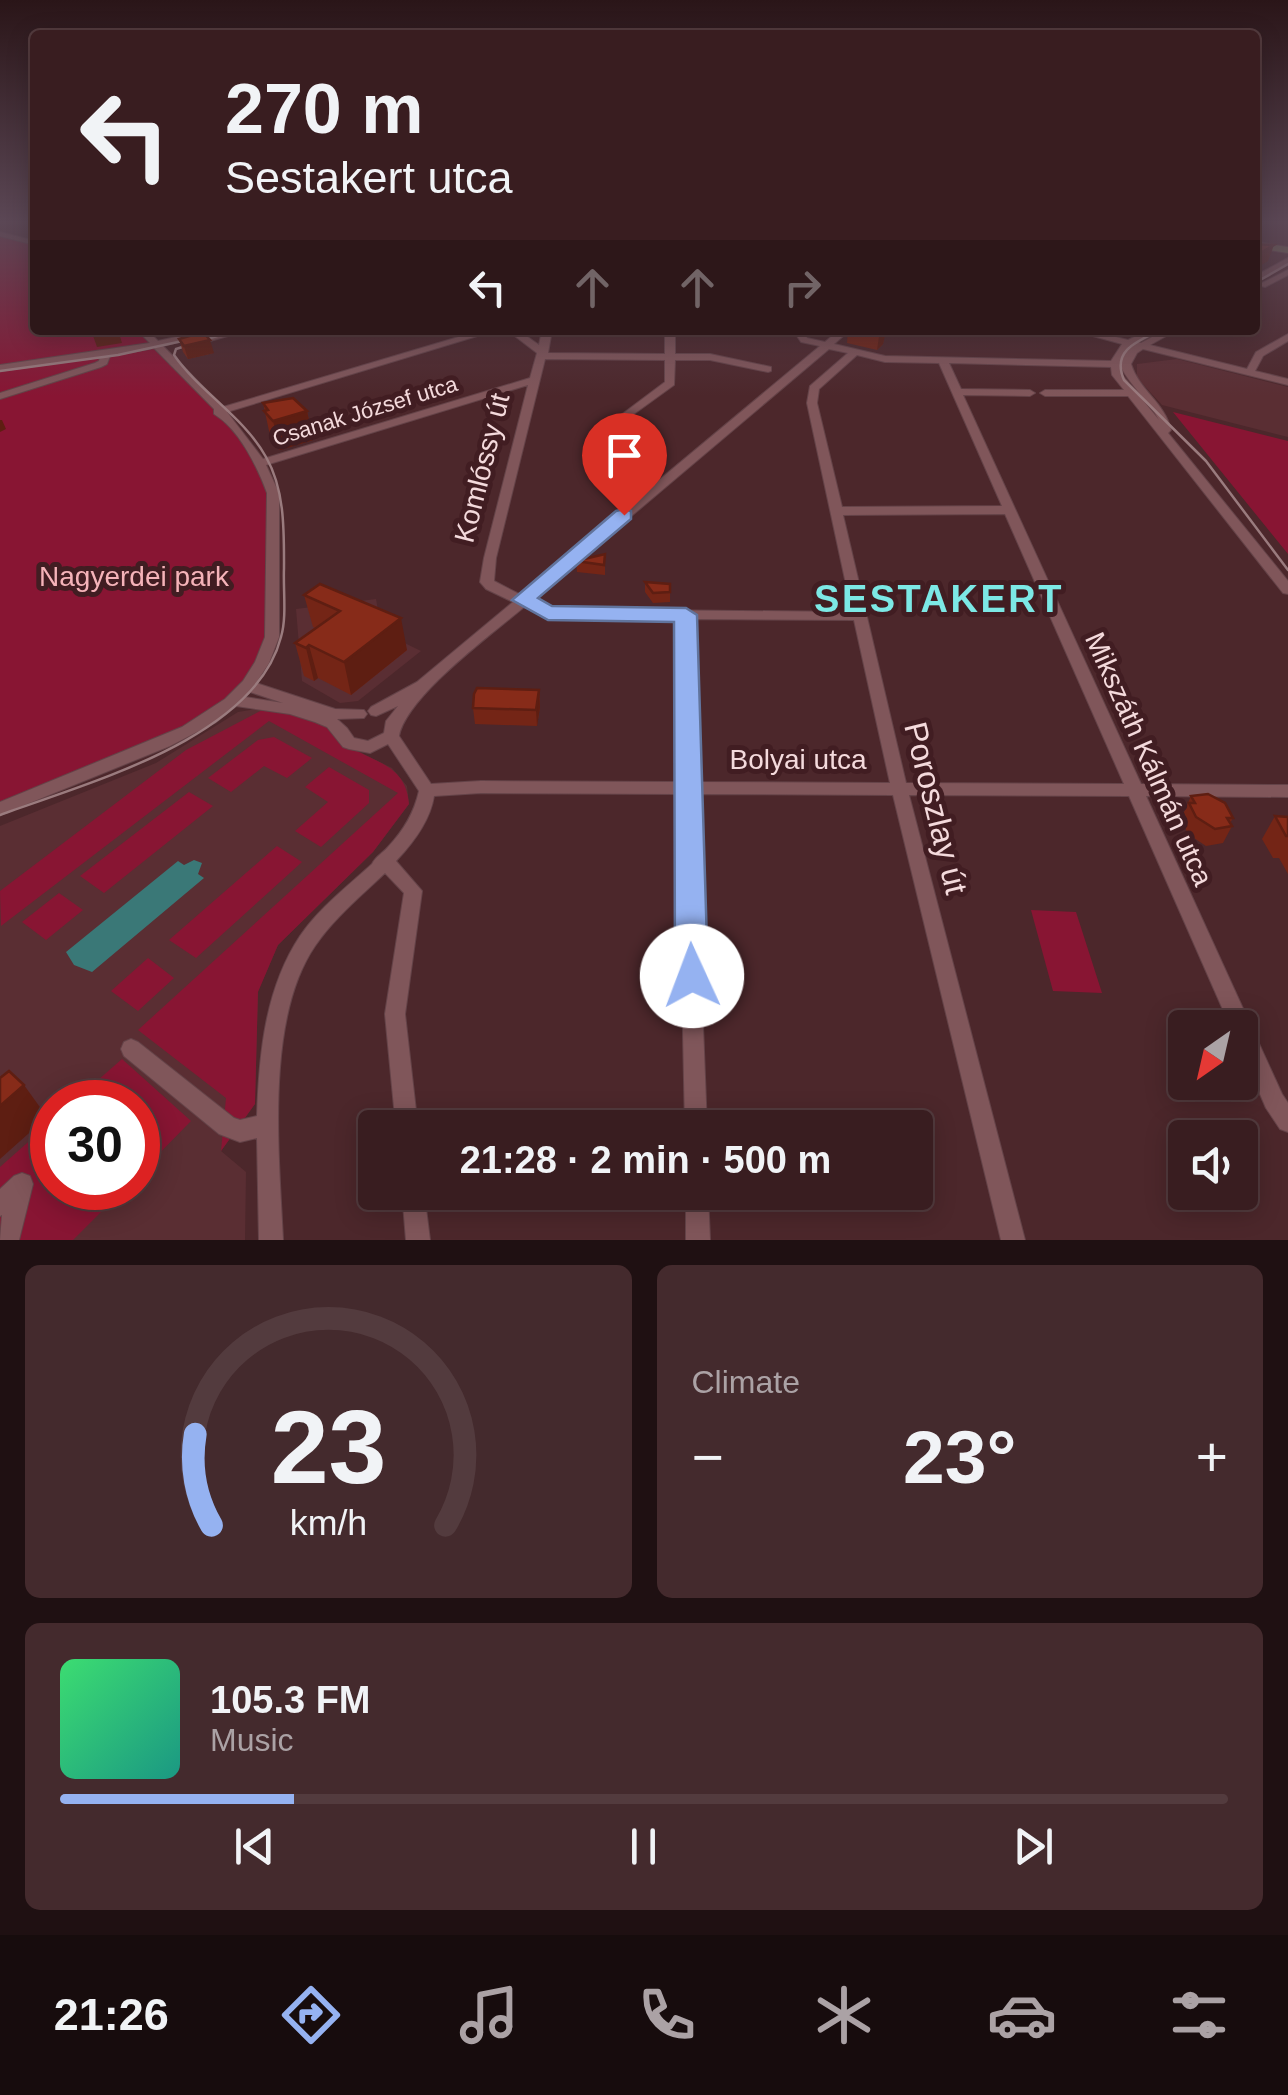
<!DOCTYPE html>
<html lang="en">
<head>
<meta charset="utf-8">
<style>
  body { margin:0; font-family:Arial,sans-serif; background:#442a2d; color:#f1f3f6; height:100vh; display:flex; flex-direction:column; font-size:38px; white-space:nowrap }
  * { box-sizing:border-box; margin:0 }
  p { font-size:32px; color:#aba2a5 }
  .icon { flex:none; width:55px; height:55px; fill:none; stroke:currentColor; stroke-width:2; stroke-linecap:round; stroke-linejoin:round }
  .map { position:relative; height:1240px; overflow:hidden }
  .details { display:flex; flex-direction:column; gap:25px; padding:25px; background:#1f1012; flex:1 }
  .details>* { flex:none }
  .hud { position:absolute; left:30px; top:30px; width:1230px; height:305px; border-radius:10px; box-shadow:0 5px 25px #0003,0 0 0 2px #533b3e; background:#391d20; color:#f1f3f6; overflow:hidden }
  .needle { width:65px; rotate:214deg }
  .controls { position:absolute; left:1168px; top:1010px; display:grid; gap:20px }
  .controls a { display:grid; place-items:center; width:90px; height:90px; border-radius:10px; background:#391d20; box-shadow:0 5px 25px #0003,0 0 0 2px #533b3e; font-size:50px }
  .speed { position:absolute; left:30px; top:1080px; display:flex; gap:20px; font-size:50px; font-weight:700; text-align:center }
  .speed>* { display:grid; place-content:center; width:130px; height:130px; border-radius:50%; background:#391d20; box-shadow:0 5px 25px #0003,0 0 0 2px #533b3e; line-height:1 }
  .speed .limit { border:15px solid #d22; background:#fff; color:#111 }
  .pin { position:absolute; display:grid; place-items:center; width:85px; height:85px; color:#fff; margin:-102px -42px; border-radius:50% 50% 50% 0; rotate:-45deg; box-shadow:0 0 10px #0007 }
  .pin .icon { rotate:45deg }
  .me { position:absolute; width:110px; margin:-55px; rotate:358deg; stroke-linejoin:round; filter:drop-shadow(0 0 8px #0008) }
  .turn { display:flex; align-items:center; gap:35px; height:210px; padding:0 30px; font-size:45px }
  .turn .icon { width:130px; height:130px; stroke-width:2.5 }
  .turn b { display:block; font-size:70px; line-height:85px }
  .lanes { display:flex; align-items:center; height:95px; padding:0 30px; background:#0003; justify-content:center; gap:50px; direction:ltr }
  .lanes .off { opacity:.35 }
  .big { font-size:75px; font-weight:800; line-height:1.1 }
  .details .widget { flex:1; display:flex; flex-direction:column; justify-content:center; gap:15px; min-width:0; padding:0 35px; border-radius:15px; background:#442a2d }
  .details .dial { align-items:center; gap:0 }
  .dial svg { height:260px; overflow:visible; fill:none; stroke:#533b3e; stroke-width:7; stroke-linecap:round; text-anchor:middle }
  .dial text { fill:#f1f3f6; stroke:none }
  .song { display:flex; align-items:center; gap:30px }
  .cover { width:120px; height:120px; border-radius:15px; background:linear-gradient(135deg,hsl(140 70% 55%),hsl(170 70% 35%)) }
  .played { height:10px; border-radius:5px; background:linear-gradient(90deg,#95b2f1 20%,#533b3e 20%) }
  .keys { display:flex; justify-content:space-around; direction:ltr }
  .heat { display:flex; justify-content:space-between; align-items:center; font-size:55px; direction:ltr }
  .details .tiles { flex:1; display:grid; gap:25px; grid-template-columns:1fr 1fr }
  .widget:last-child { grid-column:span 2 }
  .trip { position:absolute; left:358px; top:1110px; width:575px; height:100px; border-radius:10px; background:#391d20; box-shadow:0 5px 25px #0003,0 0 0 2px #533b3e; font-weight:800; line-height:100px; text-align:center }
  .dock { display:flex; height:160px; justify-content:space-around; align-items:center; background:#170c0d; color:#aba2a5 }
  .dock .icon { width:70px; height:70px }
  .dock .selected { color:#95b2f1 }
  .dock b { font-size:45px; color:#f1f3f6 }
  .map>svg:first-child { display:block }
  .built { fill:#5a2e33; fill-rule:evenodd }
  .green { fill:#881533 }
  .water { fill:#3a7877 }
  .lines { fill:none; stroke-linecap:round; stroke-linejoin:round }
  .minor-casing { stroke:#644348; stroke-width:2 }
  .major-casing { stroke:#644348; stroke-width:2 }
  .minor { fill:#80565a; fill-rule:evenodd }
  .major { fill:#7e875b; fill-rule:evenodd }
  .tram { stroke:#9a7b7e; stroke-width:2.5 }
  .wall { fill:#742516 }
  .shaded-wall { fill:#5e1e12 }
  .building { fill:#872b19; stroke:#5e1e12; stroke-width:2.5 }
  .route { fill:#95b2f1; stroke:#61749d; stroke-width:2.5 }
  .labels { text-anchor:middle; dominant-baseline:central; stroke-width:10; stroke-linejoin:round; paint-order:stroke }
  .far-street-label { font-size:22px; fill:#f4dadc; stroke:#411d22 }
  .street-label { font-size:28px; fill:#f4dadc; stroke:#411d22 }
  .park-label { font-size:28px; fill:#f5b3b9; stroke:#411d22 }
  .near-street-label { font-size:32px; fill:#f4dadc; stroke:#411d22 }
  .district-label { font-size:38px; font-weight:bold; letter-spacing:2.5px; fill:#7ce8e5; stroke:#411d22 }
</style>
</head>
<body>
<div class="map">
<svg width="1288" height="1240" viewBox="0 0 1288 1240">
  <rect width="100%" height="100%" fill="#4c272b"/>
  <!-- built -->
  <path class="built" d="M1177,359L1288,387V437L1162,405L1137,378V364Z
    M376,599L382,632L421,651L358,701L340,703L302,681L296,609Z
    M268,707L392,768L407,786L409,804L373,852L278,945L258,991L255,1104L221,1151L246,1172L245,1240H0V826L156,763L238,712ZM52,1102H138V1188H52Z"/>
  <!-- green -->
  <path class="green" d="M0,234L35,243V330H142L255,452L267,492V635L254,667L226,708L0,809Z
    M1173,412L1288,441V554Z
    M268,707L333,728C355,766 405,753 409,804L373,852L278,945L258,992L255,1104L221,1151L226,1098L138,1030L398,793L269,721L1,926L0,891L186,750Z
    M274,737L312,758L287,778L264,766L231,792L208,778L258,740Z
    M329,767L369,790V803L321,847L295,831L328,802L305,787Z
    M189,792L213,806L104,893L80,876Z
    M277,846L302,862L196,958L169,940Z
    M59,893L83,910L46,940L22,922Z
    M1031,910L1076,912L1102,993L1053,991Z
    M148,958L174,978L138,1011L111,991Z
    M122,1059L191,1121L138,1175V1102H73Z
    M52,1121V1188H125L73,1240H0V1167Z"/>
  <!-- water -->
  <path class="water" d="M194,860L202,863L198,874L204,878L92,972L74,965L66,952L178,861L184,865Z"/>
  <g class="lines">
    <defs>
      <path id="minor" d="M0,232L35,241V245L0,236Z
        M1288,258V263L1255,283V276Z
        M1288,270V275L1265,287L1258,285Z
        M137,330H147L158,341L207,330H224L163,346L223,407L482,330H497L227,412L263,459L530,378L537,353L507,330H518L539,345L542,330H552L548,353L665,354V330H675V354H710L771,367V371L768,372L710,360H675L674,385L609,432L605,431V427L665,382V360L545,359L496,558L494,581L521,595L820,346L801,342L793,330H803L807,338L825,342L839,330H850L834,344L885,356L1111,361L1122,344L1071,330H1087L1128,340L1149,330H1161L1138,342L1141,343L1165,330H1177L1150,345L1247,369L1256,352L1288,334V341L1263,356L1255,371L1288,379V385L1143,349L1137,353L1131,364C1139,390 1165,403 1171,430L1168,433L1288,581V594L1283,593L1128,396H1045L1040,393L1045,390H1124L1112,375L1111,367L949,363L961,389L1030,390L1035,393L1030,396L963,395L1141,784L1288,785V797L1146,796L1282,1094L1288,1103V1132L1280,1129L1266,1108L1240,1048V1028H1231L1129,796L909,795L1025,1240H1001L893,795L694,794L707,1128H685L678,794L481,793L434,796C430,821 413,843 396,861L422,891L405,1014L418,1128H396L385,1014L404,893L385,873C361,896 334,918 315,946C265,1019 279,1154 283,1240H259L257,1138L240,1142L219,1134L124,1056L121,1049L124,1042L131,1039L138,1042L234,1118L240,1120L257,1116C259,1054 265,989 300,936C319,908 348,886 372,864C376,856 382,854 388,847C404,830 414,813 419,791L388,744L370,753L349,749L343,747L327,727L315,722L290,714L236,706L216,722L170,746L0,815V802L182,727L225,699L243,681L255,662L265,637L267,493C257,466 239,429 214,414V409L154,348L110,356L107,364L101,367L0,399V393L95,363L99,361L100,357L0,371V365L150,343ZM829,349L848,353L810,386L807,403L852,612L550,609L532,600ZM857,355L885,362L939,363L1002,506L842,507L817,403L819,389ZM1121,367C1130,385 1149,401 1159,420L1122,375ZM528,385L484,558L480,582L486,589L513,602L417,682L371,707L368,711L371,715L376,716L398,706L386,721L384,733L368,741L354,738L347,728L337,719L364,718L367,714L364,710L335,709L256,683L269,663L279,637V493L266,465ZM1005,514L1124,784L906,783L843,515ZM524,607L548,617L679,619L678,782L481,781L431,784L399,736C407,696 491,635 524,607ZM693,619L854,620L890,783L694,782ZM250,692L283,703L245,697Z
        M232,330H249L210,341L205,338Z
        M22,1173L30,1176L33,1184L19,1240H0L2,1215L0,1216V1189L14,1176Z
        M402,1192H424L430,1240H406Z
        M686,1192H708L710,1240H686Z"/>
      <path id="major" d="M1255,242L1288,247V253L1255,248Z"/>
    </defs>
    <!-- minor casing -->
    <use href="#minor" class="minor-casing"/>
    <!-- major casing -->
    <use href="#major" class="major-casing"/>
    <!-- minor -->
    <use href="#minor" class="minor"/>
    <!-- major -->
    <use href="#major" class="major"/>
    <!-- tram -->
    <path class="tram" d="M1255,283L1288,264
      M1161,330C1138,341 1111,350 1124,380L1206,461L1288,570
      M0,371L118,355L187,340
      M0,815C86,783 255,739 281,637C287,617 283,590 284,568C284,531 285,490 266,457C244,417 200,392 174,355L176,349L236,330"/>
  </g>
  <!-- wall -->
  <path class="wall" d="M848,330H886L883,344L877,350L847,343Z
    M179,339L214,353L188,359L183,352Z
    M263,403L307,411L313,440L280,450L271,440Z
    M605,554V575L577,572L576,561Z
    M645,582L670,584V602L653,603L645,592Z
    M320,584L407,650L351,695L318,678L314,681L304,676L295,643L316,628L313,627L304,595Z
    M539,690L540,707L537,726L475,724L473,708Z
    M1191,796L1233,818L1230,823L1232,826L1223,843L1206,846L1188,834L1181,819Z
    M1275,816L1288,817V874L1279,858H1273L1262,839Z"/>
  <!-- shaded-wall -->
  <path class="shaded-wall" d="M1274,245L1268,261L1255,269V256Z
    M91,330H118L122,343L97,347Z
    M880,330H886L883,344L877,350Z
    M210,340L214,353L188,359L184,346Z
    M307,411L313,440L280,450L273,421Z
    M0,420H2L6,429L0,432Z
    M401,618L407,650L351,695L344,662Z
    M309,645L318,678L314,681L306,648Z
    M539,690L540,707L537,726L536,710Z
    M24,1085L47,1117L0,1159V1106Z"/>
  <!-- building -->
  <path class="building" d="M1255,244L1274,245L1255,256Z
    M203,332L210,340L184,346L179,339Z
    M293,398L307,411L273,421L264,411L268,410L263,403Z
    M605,554L604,565L576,561Z
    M645,582L670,584V592L653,593Z
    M320,584L401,618L344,662L309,645L306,648L295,643L340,611L304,595Z
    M477,688L539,690L536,710L473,708L474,694Z
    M1208,794L1225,803L1233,818H1227L1232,826L1215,829L1196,817L1189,803H1195L1191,796Z
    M1275,816L1288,817V836H1286Z
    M9,1071L24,1085L0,1106V1078Z"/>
  <!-- sky -->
  <linearGradient id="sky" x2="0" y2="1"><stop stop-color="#2a1518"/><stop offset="0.56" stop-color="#5b4755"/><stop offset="1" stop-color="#5b4755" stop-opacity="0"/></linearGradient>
  <rect width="1288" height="396" fill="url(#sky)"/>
  <!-- route -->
  <path class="route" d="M624,509L631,511V519L538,598L552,606L686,608L697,615L708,976L703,986L692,990L680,986L675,976L674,622L548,620L512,600L616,511Z"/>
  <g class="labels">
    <!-- far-street labels -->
    <g class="far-street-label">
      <text transform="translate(365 411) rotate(-17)">Csanak József utca</text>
    </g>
    <!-- street labels -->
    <g class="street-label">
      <text transform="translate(482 468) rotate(-76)">Komlóssy út</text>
      <text x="798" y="759">Bolyai utca</text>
      <text transform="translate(1149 759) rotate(66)">Mikszáth Kálmán utca</text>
    </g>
    <!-- park labels -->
    <g class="park-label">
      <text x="134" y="576">Nagyerdei park</text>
    </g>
    <!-- near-street labels -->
    <g class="near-street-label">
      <text transform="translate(936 808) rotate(76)">Poroszlay út</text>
    </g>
    <!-- district labels -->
    <g class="district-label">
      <text x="939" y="599">SESTAKERT</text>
    </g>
  </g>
</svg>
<div class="controls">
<a><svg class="needle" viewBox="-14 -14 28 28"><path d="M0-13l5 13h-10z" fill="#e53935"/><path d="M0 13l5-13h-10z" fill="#aba2a5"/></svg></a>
<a><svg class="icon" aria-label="sound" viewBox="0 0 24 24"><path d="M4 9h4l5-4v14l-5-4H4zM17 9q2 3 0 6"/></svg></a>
</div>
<div class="speed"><div class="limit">30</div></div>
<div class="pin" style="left:624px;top:515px;background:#d93025"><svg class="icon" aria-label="arrive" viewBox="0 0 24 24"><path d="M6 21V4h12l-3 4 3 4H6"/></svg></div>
<svg class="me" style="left:692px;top:976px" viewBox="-20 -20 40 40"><circle r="19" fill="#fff"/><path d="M0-13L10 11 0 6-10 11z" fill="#95b2f1"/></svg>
<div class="trip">21:28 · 2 min · 500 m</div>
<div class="hud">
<div class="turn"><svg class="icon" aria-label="left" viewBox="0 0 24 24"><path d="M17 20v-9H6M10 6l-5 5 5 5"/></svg><div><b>270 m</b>Sestakert utca</div></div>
<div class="lanes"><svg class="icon" aria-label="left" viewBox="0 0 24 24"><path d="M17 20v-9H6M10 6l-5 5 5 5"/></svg><svg class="icon off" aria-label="ahead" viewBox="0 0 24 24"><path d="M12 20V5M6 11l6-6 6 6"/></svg><svg class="icon off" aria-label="ahead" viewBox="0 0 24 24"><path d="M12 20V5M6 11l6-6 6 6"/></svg><svg class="icon off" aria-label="right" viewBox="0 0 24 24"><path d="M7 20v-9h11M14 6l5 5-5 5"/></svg></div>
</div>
</div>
<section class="details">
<div class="tiles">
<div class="widget dial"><svg viewBox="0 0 100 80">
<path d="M14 69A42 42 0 1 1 86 69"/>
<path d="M14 69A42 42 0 0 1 9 41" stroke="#95b2f1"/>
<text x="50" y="56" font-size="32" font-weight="700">23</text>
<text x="50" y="72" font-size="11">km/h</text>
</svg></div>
<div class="widget"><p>Climate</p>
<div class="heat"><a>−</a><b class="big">23°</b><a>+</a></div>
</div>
<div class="widget">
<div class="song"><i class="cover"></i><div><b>105.3 FM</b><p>Music</p></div></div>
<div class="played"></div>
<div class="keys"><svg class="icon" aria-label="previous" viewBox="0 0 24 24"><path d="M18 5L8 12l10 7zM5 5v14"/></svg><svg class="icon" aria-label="pause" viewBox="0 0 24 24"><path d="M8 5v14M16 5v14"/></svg><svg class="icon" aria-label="next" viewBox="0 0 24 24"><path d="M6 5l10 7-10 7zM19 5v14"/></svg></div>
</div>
</div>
</section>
<nav class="dock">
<b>21:26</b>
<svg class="icon selected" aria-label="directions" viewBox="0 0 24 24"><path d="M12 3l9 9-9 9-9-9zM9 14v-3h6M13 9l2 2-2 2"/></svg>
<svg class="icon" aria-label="music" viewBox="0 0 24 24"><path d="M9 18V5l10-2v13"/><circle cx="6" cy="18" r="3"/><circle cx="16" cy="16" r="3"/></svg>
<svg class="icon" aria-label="phone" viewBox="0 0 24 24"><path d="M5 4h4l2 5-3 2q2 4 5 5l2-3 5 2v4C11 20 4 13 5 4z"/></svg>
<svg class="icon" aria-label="climate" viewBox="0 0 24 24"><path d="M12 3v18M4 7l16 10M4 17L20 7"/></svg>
<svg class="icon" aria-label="car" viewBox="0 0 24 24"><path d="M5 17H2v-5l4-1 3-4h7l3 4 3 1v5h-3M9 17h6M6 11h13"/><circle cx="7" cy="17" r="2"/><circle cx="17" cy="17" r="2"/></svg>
<svg class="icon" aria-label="filters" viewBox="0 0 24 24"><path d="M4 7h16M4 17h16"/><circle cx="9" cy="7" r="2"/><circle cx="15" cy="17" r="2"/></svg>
</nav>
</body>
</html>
